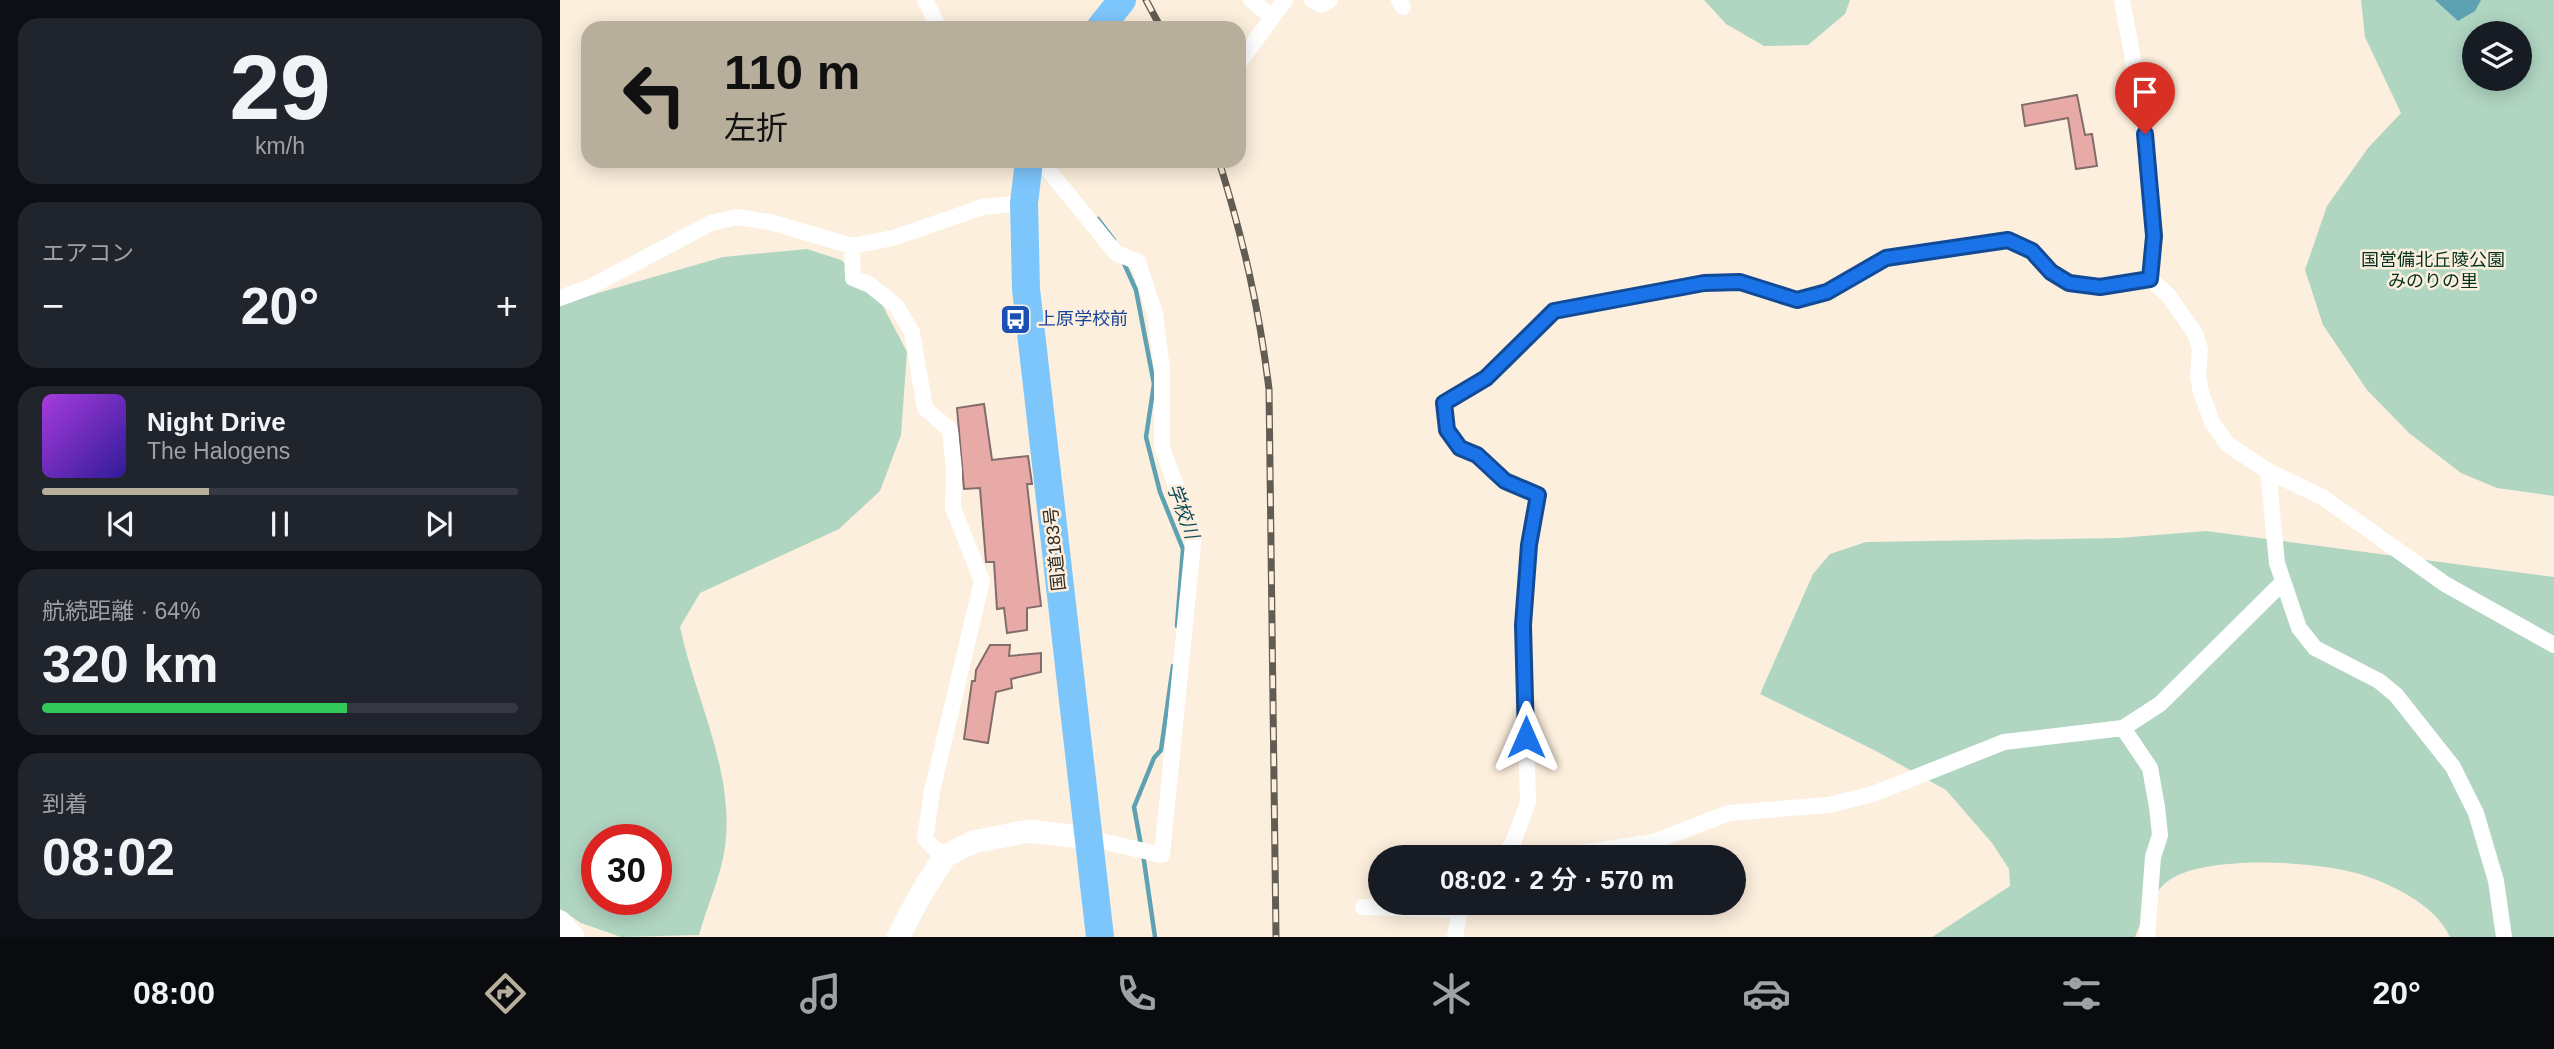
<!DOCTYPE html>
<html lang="ja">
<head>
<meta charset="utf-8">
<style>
  body { margin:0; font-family:Arial,"Noto Sans JP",sans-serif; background:#20242c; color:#f1f3f6; height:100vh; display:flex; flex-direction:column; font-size:26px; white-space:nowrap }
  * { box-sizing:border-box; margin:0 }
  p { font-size:23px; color:#9ea1a6 }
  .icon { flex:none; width:38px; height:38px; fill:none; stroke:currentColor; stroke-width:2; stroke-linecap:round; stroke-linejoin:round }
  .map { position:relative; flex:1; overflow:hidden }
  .sheet { display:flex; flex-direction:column; gap:18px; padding:18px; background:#0d0f14; width:560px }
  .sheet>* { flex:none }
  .guide { position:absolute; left:21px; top:21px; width:665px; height:147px; border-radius:21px; box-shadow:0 4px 18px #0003; background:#b7af9b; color:#111; overflow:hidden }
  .controls { position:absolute; left:1902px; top:21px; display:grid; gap:14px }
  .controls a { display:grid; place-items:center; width:70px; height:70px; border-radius:50%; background:#171b24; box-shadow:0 4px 18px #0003; font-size:35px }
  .speed { position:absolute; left:21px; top:824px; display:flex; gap:14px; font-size:35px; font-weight:700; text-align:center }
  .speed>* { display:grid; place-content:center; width:91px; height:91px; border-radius:50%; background:#171b24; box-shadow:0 4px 18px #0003; line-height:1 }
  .speed .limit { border:10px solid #d22; background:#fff; color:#111 }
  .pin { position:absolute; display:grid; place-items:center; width:60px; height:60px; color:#fff; margin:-72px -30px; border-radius:50% 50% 50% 0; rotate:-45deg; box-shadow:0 0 7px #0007 }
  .pin .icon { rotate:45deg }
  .me { position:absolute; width:77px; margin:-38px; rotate:0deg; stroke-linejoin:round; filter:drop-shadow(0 0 5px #0008) }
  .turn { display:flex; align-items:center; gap:24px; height:147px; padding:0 28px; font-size:32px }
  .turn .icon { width:91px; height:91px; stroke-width:2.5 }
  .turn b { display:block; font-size:49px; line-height:60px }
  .big { font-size:52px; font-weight:600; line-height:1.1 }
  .sheet .widget { flex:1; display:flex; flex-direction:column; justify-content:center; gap:10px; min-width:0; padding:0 24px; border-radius:21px; background:#20242c }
  .sheet .dial { align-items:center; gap:0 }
  .dial b { font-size:91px; line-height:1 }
  .song { display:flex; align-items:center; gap:21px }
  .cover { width:84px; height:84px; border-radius:10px; background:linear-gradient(135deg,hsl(280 70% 55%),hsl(250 70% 35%)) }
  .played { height:7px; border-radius:4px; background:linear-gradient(90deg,#b7af9b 35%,#363941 35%) }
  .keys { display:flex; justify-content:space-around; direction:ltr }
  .heat { display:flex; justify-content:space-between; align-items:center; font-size:38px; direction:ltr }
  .charge { height:10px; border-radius:5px; background:linear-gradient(90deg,#34c759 64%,#363941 0) }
  .trip { position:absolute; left:808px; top:845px; width:378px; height:70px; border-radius:35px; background:#171b24; box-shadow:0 4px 18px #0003; font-weight:600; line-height:70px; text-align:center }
  .dock { display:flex; height:112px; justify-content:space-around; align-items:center; background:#090b0e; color:#9ea1a6 }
  .dock .icon { width:49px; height:49px }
  .dock .active { color:#b7af9b }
  .dock b { font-size:32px; color:#f1f3f6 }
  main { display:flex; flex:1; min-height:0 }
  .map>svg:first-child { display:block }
  .green { fill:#b0d6c2; fill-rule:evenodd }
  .water { fill:#5da1b2 }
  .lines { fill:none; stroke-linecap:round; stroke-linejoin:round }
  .stream { stroke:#5da1b2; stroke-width:4.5 }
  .building { fill:#e8aaa7; stroke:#836d6c; stroke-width:2 }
  .street { stroke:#fff; stroke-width:16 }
  .secondary { stroke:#fff; stroke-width:23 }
  .highway { stroke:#7dc6fb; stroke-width:28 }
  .rail-casing { stroke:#635c53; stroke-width:7 }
  .rail { stroke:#fdefdd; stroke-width:4.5; stroke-dasharray:13; stroke-linecap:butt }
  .route-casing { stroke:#114b97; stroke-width:18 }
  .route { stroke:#1a73e8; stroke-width:12 }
  .labels { text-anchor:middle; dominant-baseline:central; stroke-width:5; stroke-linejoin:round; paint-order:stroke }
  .park-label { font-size:18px; fill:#00321f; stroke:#fdefdd }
  .transit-label { font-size:18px; fill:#164399; stroke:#fdefdd; text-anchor:start }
  .street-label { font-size:18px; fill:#2d2822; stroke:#fdefdd }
  .water-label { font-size:19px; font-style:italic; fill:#0e4b58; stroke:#fdefdd }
</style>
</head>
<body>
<main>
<section class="sheet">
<div class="widget dial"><b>29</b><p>km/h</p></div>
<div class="widget"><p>エアコン</p>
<div class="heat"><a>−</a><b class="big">20°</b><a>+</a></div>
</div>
<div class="widget">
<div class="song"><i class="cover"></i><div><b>Night Drive</b><p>The Halogens</p></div></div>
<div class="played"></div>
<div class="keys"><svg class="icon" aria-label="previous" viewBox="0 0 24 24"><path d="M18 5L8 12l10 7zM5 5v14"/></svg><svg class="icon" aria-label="pause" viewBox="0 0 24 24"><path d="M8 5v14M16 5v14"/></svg><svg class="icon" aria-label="next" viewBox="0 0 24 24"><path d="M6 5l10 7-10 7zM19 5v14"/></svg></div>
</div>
<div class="widget"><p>航続距離 · 64%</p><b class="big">320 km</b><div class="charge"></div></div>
<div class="widget"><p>到着</p><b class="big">08:02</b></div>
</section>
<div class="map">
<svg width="1994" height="937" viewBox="0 0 1994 937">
  <rect width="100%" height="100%" fill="#fdefdd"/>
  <!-- green -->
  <path class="green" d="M1144,0H1290L1285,14L1248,45L1204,46L1166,24Z
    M1801,0H1994V496L1937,488L1901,473L1849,433L1807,390L1763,325L1745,270L1767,206L1808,148L1841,113L1805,37ZM1914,33H1960V79H1914Z
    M247,249L281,260L314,289L347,352L341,435L320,491L279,529L140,593L120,627C135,698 175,772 165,847C161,876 147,906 139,935L61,937L21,923L0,909V304L163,257ZM37,840H96V900H37Z
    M1646,531L1994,577V937H1890C1875,904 1830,883 1796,873C1752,861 1650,855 1611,879C1593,890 1583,918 1575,937H1372L1450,886L1449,869L1432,843L1386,790L1316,751L1200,694L1253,574L1270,554L1306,542L1559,538Z"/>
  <!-- water -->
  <path class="water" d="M1875,0H1921L1915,11L1898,21Z"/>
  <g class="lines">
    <!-- stream -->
    <path class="stream" d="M538,219L554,240
      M563,261L576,290L594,384L586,437L600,492L623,549L617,626
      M581,845L574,807L594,758L601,750L613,666
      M583,854L595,937"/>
  </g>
  <!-- building -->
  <path class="building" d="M1517,95L1525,135L1532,134L1537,166L1516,169L1508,118L1465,126L1462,105Z
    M424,404L432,460L468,456L472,484H467L481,606L467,608V630L447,633L444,608L437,609L434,562H426L420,488L404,489L397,408Z
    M430,645H450L449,656L481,653V672L451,679L452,688L436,692L428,743L404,739L412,681H415L416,670Z"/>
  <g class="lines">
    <!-- street -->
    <path class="street" d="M365,0L379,28
      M691,0L712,17
      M752,0L761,5L770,0
      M839,0L843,7
      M1562,0C1579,92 1599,185 1590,279
      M679,63L725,0
      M481,161L556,253L578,262L595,314L602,369V448L634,534L602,855L528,838
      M292,246L293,278L310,285L336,306L352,332L365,408L390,430L394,470L393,508L422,581L372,791L365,839L384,858
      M0,298L30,287L151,223L177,217L214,223L292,246L333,238L423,207L464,203
      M1708,471L1717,563L1739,628L1755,648L1819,681L1836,695L1893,767L1916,813L1936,881L1944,937
      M1563,728L1590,768L1597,807L1600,835L1593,857L1587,937
      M942,858L953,843L968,802L963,625L969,545L978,495L945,481L917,455L900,448L887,430L884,403L926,378L994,311L1144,283L1180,282L1237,300L1267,292L1326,258L1448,240L1472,252L1491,272L1509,283L1540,287L1590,279L1608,295L1635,333L1640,349L1638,376L1641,392L1652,422L1667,444L1708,471L1764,498L1885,584L1994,645
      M990,858L1093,842L1169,813L1269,805L1313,794L1444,742L1563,728L1600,704L1723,582
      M803,907L900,910L911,903
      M895,937L900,910L906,903"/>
    <!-- secondary -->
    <path class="secondary" d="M0,922L13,937
      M338,937L362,892L385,856L413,842L469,831L528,838"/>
    <!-- highway -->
    <path class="highway" d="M540,28L562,0
      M469,161L464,203L466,289L540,937"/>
    <defs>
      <path id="rail" d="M586,0L601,28
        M659,161C683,239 699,307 709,389L716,937"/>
    </defs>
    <!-- rail casing -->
    <use href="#rail" class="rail-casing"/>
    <!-- rail -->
    <use href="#rail" class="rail"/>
  </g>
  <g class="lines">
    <defs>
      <path id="route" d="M966,737L963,625L969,545L978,495L945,481L917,455L900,448L887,430L884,403L926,378L994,311L1144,283L1180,282L1237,300L1267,292L1326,258L1448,240L1472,251L1491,272L1509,283L1540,287L1590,279L1594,236L1585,134"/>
    </defs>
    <!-- route casing -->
    <use href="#route" class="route-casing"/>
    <!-- route -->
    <use href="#route" class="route"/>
  </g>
  <!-- icons -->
  <defs>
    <symbol id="bus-square" viewBox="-11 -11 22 22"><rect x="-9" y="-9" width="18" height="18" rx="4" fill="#1a4fb4" stroke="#fdefdd"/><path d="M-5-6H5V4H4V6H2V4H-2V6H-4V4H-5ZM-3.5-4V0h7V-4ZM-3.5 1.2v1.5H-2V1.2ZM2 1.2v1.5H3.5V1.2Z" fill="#fff"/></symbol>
  </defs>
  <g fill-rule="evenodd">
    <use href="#bus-square" x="438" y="302" width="35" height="35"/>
  </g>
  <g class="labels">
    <!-- park labels -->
    <g class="park-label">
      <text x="1873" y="260">国営備北丘陵公園<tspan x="1873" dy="21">みのりの里</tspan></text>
    </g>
    <!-- transit labels -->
    <g class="transit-label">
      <text x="478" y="319">上原学校前</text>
    </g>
    <!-- street labels -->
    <g class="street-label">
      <text transform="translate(495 549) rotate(-96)">国道183号</text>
    </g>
    <!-- water labels -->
    <g class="water-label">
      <text transform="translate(623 511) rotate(70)">学校川</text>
    </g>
  </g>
</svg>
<div class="controls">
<a><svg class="icon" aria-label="layers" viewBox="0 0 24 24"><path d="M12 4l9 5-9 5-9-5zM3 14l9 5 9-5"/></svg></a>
</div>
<div class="speed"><div class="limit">30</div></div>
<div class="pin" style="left:1585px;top:134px;background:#d93025"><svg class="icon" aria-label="arrive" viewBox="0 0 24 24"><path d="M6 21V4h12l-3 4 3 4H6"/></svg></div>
<svg class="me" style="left:966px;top:737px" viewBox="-20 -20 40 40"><path d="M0-17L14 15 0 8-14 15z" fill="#1a73e8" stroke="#fff" stroke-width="4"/></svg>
<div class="trip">08:02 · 2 分 · 570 m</div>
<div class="guide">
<div class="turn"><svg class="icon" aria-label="left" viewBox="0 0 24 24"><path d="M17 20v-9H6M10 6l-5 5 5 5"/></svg><div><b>110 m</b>左折</div></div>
</div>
</div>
</main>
<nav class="dock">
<b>08:00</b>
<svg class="icon active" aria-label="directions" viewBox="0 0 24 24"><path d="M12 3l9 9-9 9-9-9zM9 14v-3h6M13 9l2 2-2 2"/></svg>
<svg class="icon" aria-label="music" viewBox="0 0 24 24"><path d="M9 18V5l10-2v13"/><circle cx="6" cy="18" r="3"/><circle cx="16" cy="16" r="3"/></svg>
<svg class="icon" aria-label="phone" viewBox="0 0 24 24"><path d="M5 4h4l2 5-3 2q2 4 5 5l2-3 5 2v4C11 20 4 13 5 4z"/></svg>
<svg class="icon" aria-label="climate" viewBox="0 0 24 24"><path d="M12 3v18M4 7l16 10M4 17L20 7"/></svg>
<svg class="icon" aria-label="car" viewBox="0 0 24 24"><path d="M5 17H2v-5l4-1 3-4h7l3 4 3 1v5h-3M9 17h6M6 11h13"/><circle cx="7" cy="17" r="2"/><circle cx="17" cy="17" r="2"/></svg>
<svg class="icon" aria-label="filters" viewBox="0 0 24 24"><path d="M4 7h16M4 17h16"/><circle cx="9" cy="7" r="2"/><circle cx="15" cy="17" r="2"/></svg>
<b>20°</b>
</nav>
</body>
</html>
